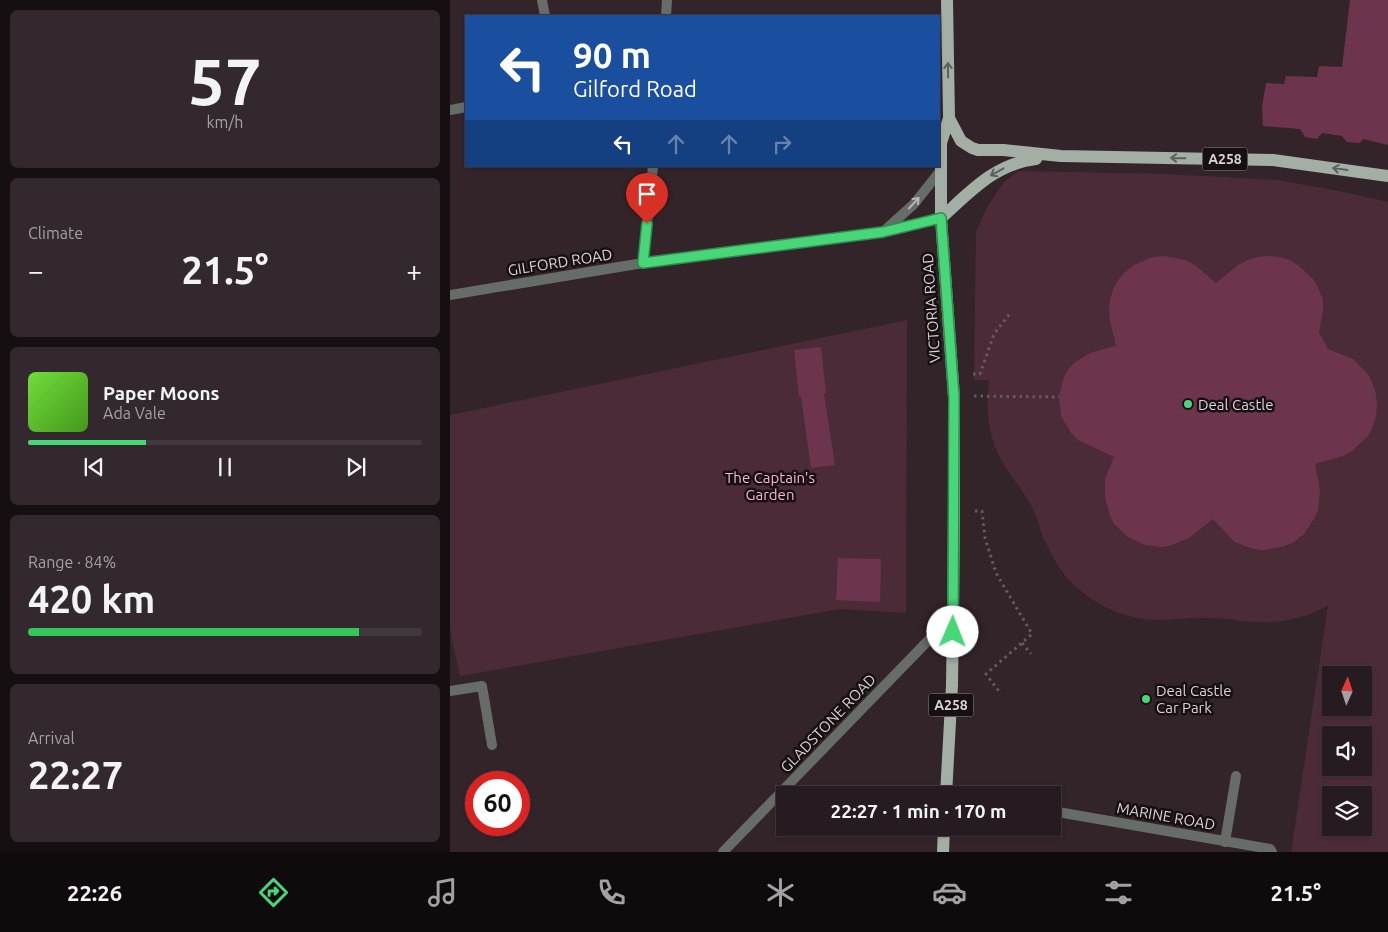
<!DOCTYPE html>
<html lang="en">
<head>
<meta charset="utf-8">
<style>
  body { margin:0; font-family:Ubuntu,sans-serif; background:#32282d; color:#f1f3f6; height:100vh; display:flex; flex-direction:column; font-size:19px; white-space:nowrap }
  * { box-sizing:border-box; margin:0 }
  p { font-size:16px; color:#a4a1a5 }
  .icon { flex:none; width:28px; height:28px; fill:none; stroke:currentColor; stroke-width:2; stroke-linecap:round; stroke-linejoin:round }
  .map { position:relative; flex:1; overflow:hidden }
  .details { display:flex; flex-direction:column; gap:10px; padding:10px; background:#150f12; width:450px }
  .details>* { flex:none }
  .banner { position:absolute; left:15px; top:15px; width:475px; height:152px; border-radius:0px; box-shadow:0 1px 4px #0004,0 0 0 1px #42393e; background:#1a4fa0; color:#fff; overflow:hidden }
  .needle { width:32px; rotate:3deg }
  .fabs { position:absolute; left:872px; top:666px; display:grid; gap:10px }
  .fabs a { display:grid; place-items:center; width:50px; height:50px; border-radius:0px; background:#261b20; box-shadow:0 1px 4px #0004,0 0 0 1px #42393e; font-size:25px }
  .speed { position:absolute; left:15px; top:771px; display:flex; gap:10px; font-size:25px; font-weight:700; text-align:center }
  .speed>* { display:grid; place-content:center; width:65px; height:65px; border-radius:50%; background:#261b20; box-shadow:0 1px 4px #0004,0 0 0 1px #42393e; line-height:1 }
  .speed .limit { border:8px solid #d22; background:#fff; color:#111 }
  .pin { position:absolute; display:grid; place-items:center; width:42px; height:42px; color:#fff; margin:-51px -21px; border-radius:50% 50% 50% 0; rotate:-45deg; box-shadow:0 0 5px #0007 }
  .pin .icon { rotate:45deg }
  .me { position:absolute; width:55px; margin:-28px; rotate:1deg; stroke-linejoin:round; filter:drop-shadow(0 0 4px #0008) }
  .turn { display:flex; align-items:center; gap:18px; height:105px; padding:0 25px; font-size:22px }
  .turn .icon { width:65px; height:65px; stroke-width:2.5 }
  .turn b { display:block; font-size:35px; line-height:42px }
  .lanes { display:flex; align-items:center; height:48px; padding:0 25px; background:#0003; justify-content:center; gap:25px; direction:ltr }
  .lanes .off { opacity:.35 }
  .big { font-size:38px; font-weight:600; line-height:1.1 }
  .details .tile { flex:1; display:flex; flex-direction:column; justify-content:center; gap:8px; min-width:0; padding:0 18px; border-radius:8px; background:#32282d }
  .details .dial { align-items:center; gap:0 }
  .dial b { font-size:65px; line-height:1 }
  .song { display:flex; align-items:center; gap:15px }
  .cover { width:60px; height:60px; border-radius:8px; background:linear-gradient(135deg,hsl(100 70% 55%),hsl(100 70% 35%)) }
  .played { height:5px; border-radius:2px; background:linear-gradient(90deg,#48d778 30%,#42393e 30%) }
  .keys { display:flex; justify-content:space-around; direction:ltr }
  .heat { display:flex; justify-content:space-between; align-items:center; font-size:28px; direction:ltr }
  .charge { height:8px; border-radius:4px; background:linear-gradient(90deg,#34c759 84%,#42393e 0) }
  .trip { position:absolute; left:326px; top:786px; width:285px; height:50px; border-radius:0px; background:#261b20; box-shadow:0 1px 4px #0004,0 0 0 1px #42393e; font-weight:600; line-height:50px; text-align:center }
  .menu { display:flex; height:80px; justify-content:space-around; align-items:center; background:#0f0b0d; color:#a4a1a5 }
  .menu .icon { width:35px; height:35px }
  .menu .current { color:#48d778 }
  .menu b { font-size:22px; color:#f1f3f6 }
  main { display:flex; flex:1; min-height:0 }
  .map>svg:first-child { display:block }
  .green { fill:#4b2b38; fill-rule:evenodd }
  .building { fill:#6c344d }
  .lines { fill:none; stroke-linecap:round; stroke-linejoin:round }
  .path { stroke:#67595e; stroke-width:3; stroke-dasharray:2.5 4; stroke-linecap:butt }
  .service { stroke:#666c67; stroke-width:10 }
  .minor { stroke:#666c67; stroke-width:10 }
  .tertiary { stroke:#666c67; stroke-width:10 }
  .primary { stroke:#a3afa5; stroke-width:12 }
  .oneway { stroke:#5c605c }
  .oneway2 { stroke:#b9b4b5 }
  .route-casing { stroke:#2f8c4e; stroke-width:12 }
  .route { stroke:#48d778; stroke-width:9 }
  .poi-dot { fill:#48d778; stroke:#161012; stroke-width:2 }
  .labels { text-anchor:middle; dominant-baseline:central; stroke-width:5; stroke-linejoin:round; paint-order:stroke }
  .shield { fill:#161012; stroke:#a1989c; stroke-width:1 }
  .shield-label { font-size:14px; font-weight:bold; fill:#ddd3d7 }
  .street-label { font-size:15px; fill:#ddd3d7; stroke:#161012 }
  .poi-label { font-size:15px; fill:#ddd3d7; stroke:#161012; text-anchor:start }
  .park-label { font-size:15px; fill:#fdb4d1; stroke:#161012 }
</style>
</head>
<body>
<main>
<section class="details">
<div class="tile dial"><b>57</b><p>km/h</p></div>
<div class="tile"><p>Climate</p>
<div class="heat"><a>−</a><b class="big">21.5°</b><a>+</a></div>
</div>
<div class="tile">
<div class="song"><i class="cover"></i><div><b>Paper Moons</b><p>Ada Vale</p></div></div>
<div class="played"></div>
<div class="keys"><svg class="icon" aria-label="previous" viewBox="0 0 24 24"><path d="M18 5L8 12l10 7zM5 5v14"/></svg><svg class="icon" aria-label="pause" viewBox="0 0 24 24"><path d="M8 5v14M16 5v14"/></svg><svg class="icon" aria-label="next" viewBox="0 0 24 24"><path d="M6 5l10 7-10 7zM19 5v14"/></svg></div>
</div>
<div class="tile"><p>Range · 84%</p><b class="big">420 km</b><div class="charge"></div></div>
<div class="tile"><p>Arrival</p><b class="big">22:27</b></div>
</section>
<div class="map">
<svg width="938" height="852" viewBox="0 0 938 852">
  <rect width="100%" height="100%" fill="#33242a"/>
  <!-- green -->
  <path class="green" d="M568,171L714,174L827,180L889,191L938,202V852H841L878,606C872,608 866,612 860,614C844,620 825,623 808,622C793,622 778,618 763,618C744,617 725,620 706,620C675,619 647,606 624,585C611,574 598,549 592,534C588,523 585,512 579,502C571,488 560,476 552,461C537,436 536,408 539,380H524L526,232L537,207L554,182ZM881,675H914V708H881ZM881,735H914V768H881ZM881,795H914V828H881Z
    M457,320L456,613L390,609L10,676L0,631V415Z"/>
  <!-- building -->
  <path class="building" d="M900,0H938V145L913,139L910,143L897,142L892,136L872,133L867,139L855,137L850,129L813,126L812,107L816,83L834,84L836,76L867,77L869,66L892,67Z
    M714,256L735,260L745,265L766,283L788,265L798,260L808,257L819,256L830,257L840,260L849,266L864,280L869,290L873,300V311L869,332L878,349L903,359L918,374L923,384L926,394L927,405L926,416L923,426L918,436L902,451L893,456L865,464L870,490L868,510L864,519L854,534L844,542L835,546L814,550L804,549L795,546L785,542L778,535L763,519L739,538L722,545L713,547L695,545L678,537L664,524L660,516L655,498V479L664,457L628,440L621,433L611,416L609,397L613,379L618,370L624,363L640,353L666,346L660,321L659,311L660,300L663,289L668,280L675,272L684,265L703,257Z
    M371,347L376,393L374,394L385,465L361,468L351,397H349L344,350Z
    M388,558L431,559L430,602L386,600Z"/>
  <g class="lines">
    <!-- path -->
    <path class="path" d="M523,374H530L544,334L561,312
      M524,396L609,397
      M525,511H532L535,538L546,573L582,634L536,674L551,694
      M572,643L581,654"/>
    <!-- service -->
    <path class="service" d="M775,842L786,776"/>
    <!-- minor -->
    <path class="minor" d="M92,0L95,16
      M216,16L217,0
      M0,110L16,107
      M193,263L203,166
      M0,691L32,686L42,745
      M496,792L513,795
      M602,811L820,849L822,852
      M273,852L503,615"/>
    <!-- tertiary -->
    <path class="tertiary" d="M434,231L464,204L491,170
      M0,295L193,263L433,232L491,218"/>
    <!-- primary -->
    <path class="primary" d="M499,118L511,141L522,148L528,150H553L611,156L823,160L938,176
      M491,218C520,192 544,164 586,159
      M496,795L502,685L503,615L504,510V397L491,218V143L499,118L497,0
      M493,852L494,828"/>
  </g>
  <!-- one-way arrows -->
  <defs><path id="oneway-shaft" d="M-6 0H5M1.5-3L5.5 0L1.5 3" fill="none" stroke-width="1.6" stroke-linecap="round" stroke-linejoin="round" transform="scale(1.25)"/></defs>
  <g class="oneway">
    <use href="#oneway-shaft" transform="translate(498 70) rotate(-91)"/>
    <use href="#oneway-shaft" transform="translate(728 158) rotate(-179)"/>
    <use href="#oneway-shaft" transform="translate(890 169) rotate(-172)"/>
    <use href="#oneway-shaft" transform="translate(547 172) rotate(151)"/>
  </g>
  <use class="oneway2" href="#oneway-shaft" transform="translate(464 203) rotate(-47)"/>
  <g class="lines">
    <defs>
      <path id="route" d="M197,224L193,263L433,232L491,218L504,397L503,632"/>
    </defs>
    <!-- route casing -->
    <use href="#route" class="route-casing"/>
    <!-- route -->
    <use href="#route" class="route"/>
  </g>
  <!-- markers -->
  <g class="poi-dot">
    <circle cx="738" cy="404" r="5"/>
    <circle cx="696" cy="699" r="5"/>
  </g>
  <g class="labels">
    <!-- shield labels -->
    <g class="shield">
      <rect x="752.5" y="147.5" width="45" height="23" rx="4"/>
      <rect x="478.5" y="693.5" width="45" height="23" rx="4"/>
    </g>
    <g class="shield-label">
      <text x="775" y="159">A258</text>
      <text x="501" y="705">A258</text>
    </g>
    <!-- street labels -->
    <g class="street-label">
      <text transform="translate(110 262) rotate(-9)">GILFORD ROAD</text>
      <text transform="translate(481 308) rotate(-94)">VICTORIA ROAD</text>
      <text transform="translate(378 723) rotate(-46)">GLADSTONE ROAD</text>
      <text transform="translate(716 816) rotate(10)">MARINE ROAD</text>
    </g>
    <!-- poi labels -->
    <g class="poi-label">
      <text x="748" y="404">Deal Castle</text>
      <text x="706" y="690">Deal Castle<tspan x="706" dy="17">Car Park</tspan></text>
    </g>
    <!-- park labels -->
    <g class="park-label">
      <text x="320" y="477">The Captain's<tspan x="320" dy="17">Garden</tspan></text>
    </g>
  </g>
</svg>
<div class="fabs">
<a><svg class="needle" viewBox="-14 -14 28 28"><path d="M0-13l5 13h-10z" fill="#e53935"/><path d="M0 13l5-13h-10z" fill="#a4a1a5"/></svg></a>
<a><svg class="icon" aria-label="sound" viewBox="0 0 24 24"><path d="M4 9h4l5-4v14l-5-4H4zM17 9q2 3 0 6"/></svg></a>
<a><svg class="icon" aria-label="layers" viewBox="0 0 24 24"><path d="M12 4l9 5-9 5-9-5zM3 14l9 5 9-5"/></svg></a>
</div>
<div class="speed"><div class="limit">60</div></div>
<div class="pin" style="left:197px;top:224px;background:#d93025"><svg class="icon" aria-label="arrive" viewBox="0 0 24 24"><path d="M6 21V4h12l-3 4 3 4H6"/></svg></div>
<svg class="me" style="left:503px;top:632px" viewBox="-20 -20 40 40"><circle r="19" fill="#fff"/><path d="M0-13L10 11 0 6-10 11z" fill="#48d778"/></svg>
<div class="trip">22:27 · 1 min · 170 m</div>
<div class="banner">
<div class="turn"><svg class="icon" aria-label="left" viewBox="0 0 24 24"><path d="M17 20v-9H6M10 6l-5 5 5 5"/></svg><div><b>90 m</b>Gilford Road</div></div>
<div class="lanes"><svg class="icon" aria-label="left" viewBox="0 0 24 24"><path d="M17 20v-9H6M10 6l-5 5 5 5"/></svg><svg class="icon off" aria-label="ahead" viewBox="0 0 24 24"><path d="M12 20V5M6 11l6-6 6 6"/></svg><svg class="icon off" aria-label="ahead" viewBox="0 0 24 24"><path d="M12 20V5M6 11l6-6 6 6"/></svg><svg class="icon off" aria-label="right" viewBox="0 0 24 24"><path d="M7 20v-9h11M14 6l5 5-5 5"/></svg></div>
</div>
</div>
</main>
<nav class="menu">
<b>22:26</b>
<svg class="icon current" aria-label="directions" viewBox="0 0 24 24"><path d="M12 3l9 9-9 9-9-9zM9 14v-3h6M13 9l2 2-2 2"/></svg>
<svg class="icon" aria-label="music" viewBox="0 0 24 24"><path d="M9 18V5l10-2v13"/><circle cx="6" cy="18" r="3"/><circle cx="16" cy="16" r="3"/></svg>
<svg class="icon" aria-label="phone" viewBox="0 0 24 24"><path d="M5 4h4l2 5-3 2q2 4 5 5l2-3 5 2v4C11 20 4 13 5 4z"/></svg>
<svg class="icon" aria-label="climate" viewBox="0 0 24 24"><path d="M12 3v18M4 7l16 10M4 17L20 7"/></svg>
<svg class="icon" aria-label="car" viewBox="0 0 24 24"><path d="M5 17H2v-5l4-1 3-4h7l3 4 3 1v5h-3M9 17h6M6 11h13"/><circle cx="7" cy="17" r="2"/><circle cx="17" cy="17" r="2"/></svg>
<svg class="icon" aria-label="filters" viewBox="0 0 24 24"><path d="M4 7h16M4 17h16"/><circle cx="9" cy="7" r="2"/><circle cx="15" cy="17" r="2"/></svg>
<b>21.5°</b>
</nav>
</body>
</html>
